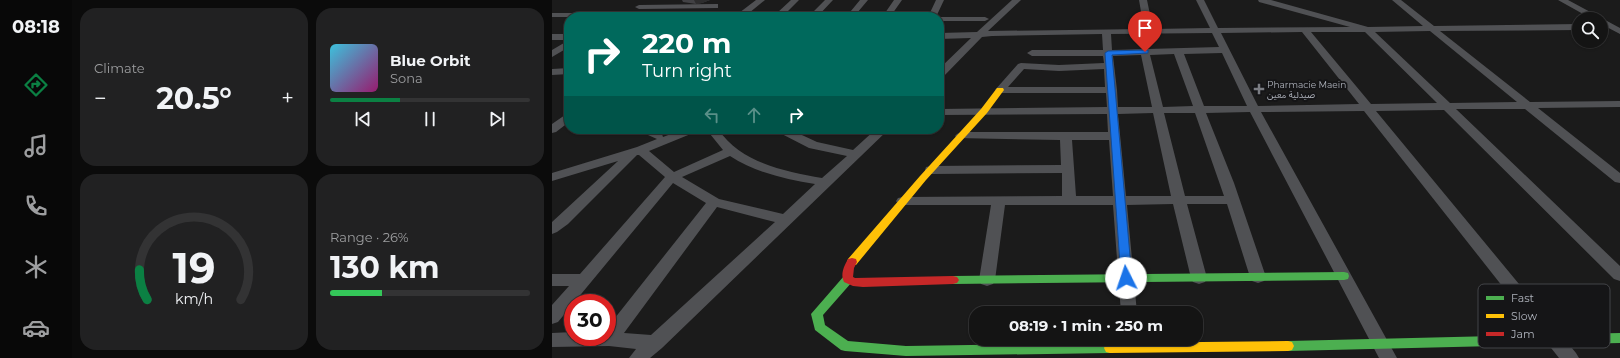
<!DOCTYPE html>
<html lang="en">
<head>
<meta charset="utf-8">
<style>
  body { margin:0; font-family:Montserrat,"Noto Sans Arabic",sans-serif; background:#212122; color:#f1f3f6; height:100vh; display:flex; flex-direction:column; font-size:15px; white-space:nowrap }
  * { box-sizing:border-box; margin:0 }
  p { font-size:13px; color:#9d9ea0 }
  .icon { flex:none; width:22px; height:22px; fill:none; stroke:currentColor; stroke-width:2; stroke-linecap:round; stroke-linejoin:round }
  .map { position:relative; flex:1; overflow:hidden }
  .details { display:flex; flex-direction:column; gap:8px; padding:8px; background:#0b0b0b; width:480px }
  .details>* { flex:none }
  .guide { position:absolute; left:12px; top:12px; width:380px; height:122px; border-radius:16px; box-shadow:0 1px 3px #0004,0 0 0 1px #333334; background:#00695c; color:#fff; overflow:hidden }
  .controls { position:absolute; left:1020px; top:12px; display:grid; gap:8px }
  .controls a { display:grid; place-items:center; width:36px; height:36px; border-radius:50%; background:#141414; box-shadow:0 1px 3px #0004,0 0 0 1px #333334; font-size:20px }
  .speed { position:absolute; left:12px; top:294px; display:flex; gap:8px; font-size:20px; font-weight:700; text-align:center }
  .speed>* { display:grid; place-content:center; width:52px; height:52px; border-radius:50%; background:#141414; box-shadow:0 1px 3px #0004,0 0 0 1px #333334; line-height:1 }
  .speed .limit { border:6px solid #d22; background:#fff; color:#111 }
  .pin { position:absolute; display:grid; place-items:center; width:34px; height:34px; color:#fff; margin:-41px -17px; border-radius:50% 50% 50% 0; rotate:-45deg; box-shadow:0 0 4px #0007 }
  .pin .icon { rotate:45deg }
  .me { position:absolute; width:44px; margin:-22px; rotate:356deg; stroke-linejoin:round; filter:drop-shadow(0 0 3px #0008) }
  .turn { display:flex; align-items:center; gap:14px; height:84px; padding:0 12px; font-size:18px }
  .turn .icon { width:52px; height:52px; stroke-width:2.5 }
  .turn b { display:block; font-size:28px; line-height:34px }
  .lanes { display:flex; align-items:center; height:38px; padding:0 12px; background:#0003; justify-content:center; gap:20px; direction:ltr }
  .lanes .off { opacity:.35 }
  .big { font-size:30px; font-weight:700; line-height:1.1 }
  .details .widget { flex:1; display:flex; flex-direction:column; justify-content:center; gap:6px; min-width:0; padding:0 14px; border-radius:16px; background:#212122 }
  .details .dial { align-items:center; gap:0 }
  .dial svg { height:104px; overflow:visible; fill:none; stroke:#333334; stroke-width:7; stroke-linecap:round; text-anchor:middle }
  .dial text { fill:#f1f3f6; stroke:none }
  .song { display:flex; align-items:center; gap:12px }
  .cover { width:48px; height:48px; border-radius:6px; background:linear-gradient(135deg,hsl(190 70% 55%),hsl(320 70% 35%)) }
  .played { height:4px; border-radius:2px; background:linear-gradient(90deg,#0b8043 35%,#333334 35%) }
  .keys { display:flex; justify-content:space-around; direction:ltr }
  .heat { display:flex; justify-content:space-between; align-items:center; font-size:22px; direction:ltr }
  .charge { height:6px; border-radius:3px; background:linear-gradient(90deg,#34c759 26%,#333334 0) }
  .details .tiles { flex:1; display:grid; gap:8px; grid-template-columns:repeat(2,1fr) }
  .trip { position:absolute; left:417px; top:306px; width:234px; height:40px; border-radius:16px; background:#141414; box-shadow:0 1px 3px #0004,0 0 0 1px #333334; font-weight:700; line-height:40px; text-align:center }
  main { display:flex; flex:1; min-height:0 }
  .menu { display:flex; flex-direction:column; width:72px; justify-content:space-around; align-items:center; background:#080808; color:#9d9ea0 }
  .menu .icon { width:28px; height:28px }
  .menu .on { color:#0b8043 }
  .menu b { font-size:18px; color:#f1f3f6 }
  .map>svg:first-child { display:block }
  .lines { fill:none; stroke-linecap:round; stroke-linejoin:round }
  .street { fill:#505154; fill-rule:evenodd }
  .fast { fill:#4caf50; fill-rule:evenodd }
  .slow { fill:#ffc107; fill-rule:evenodd }
  .jam { fill:#c62828; fill-rule:evenodd }
  .wall { fill:#414144 }
  .shaded-wall { fill:#2d2d2e }
  .route { fill:#1a73e8; stroke:#114b97 }
  .poi-dot { fill:#7b7d83; stroke:#151517; stroke-width:1.5 }
  .labels { text-anchor:middle; dominant-baseline:central; stroke-width:4; stroke-linejoin:round; paint-order:stroke }
  .far-poi-label { font-size:9px; fill:#aeb2bb; stroke:#151517; text-anchor:start }
  .key { fill:#151517; stroke:#434448; stroke-width:1 }
  .key-label { font-size:11px; fill:#aeb2bb }
</style>
</head>
<body>
<main>
<nav class="menu">
<b>08:18</b>
<svg class="icon on" aria-label="directions" viewBox="0 0 24 24"><path d="M12 3l9 9-9 9-9-9zM9 14v-3h6M13 9l2 2-2 2"/></svg>
<svg class="icon" aria-label="music" viewBox="0 0 24 24"><path d="M9 18V5l10-2v13"/><circle cx="6" cy="18" r="3"/><circle cx="16" cy="16" r="3"/></svg>
<svg class="icon" aria-label="phone" viewBox="0 0 24 24"><path d="M5 4h4l2 5-3 2q2 4 5 5l2-3 5 2v4C11 20 4 13 5 4z"/></svg>
<svg class="icon" aria-label="climate" viewBox="0 0 24 24"><path d="M12 3v18M4 7l16 10M4 17L20 7"/></svg>
<svg class="icon" aria-label="car" viewBox="0 0 24 24"><path d="M5 17H2v-5l4-1 3-4h7l3 4 3 1v5h-3M9 17h6M6 11h13"/><circle cx="7" cy="17" r="2"/><circle cx="17" cy="17" r="2"/></svg>
</nav>
<section class="details">
<div class="tiles">
<div class="widget"><p>Climate</p>
<div class="heat"><a>−</a><b class="big">20.5°</b><a>+</a></div>
</div>
<div class="widget">
<div class="song"><i class="cover"></i><div><b>Blue Orbit</b><p>Sona</p></div></div>
<div class="played"></div>
<div class="keys"><svg class="icon" aria-label="previous" viewBox="0 0 24 24"><path d="M18 5L8 12l10 7zM5 5v14"/></svg><svg class="icon" aria-label="pause" viewBox="0 0 24 24"><path d="M8 5v14M16 5v14"/></svg><svg class="icon" aria-label="next" viewBox="0 0 24 24"><path d="M6 5l10 7-10 7zM19 5v14"/></svg></div>
</div>
<div class="widget dial"><svg viewBox="0 0 100 80">
<path d="M14 69A42 42 0 1 1 86 69"/>
<path d="M14 69A42 42 0 0 1 8 46" stroke="#0b8043"/>
<text x="50" y="56" font-size="32" font-weight="700">19</text>
<text x="50" y="72" font-size="11">km/h</text>
</svg></div>
<div class="widget"><p>Range · 26%</p><b class="big">130 km</b><div class="charge"></div></div>
</div>
</section>
<div class="map">
<svg width="1068" height="358" viewBox="0 0 1068 358">
  <rect width="100%" height="100%" fill="#1b1b1b"/>
  <g class="lines">
    <!-- street -->
    <path class="street" d="M204,0H213L197,13H225L239,0H247L234,13L259,14L273,0H281L265,17H150L148,15L152,13H187Z
      M308,0H316L305,13H333L342,0H350L338,17H294Z
      M384,0H392L384,17H376Z
      M460,0H469L436,31L592,29L587,0H595L601,29L658,28L644,0H652L666,28L798,27L707,2L706,0H719L816,27L871,26L840,0H849L882,26L1027,24V30L888,31L978,102L1068,101V107L986,108L1068,173V183L1063,182L973,109H904L1068,266V281L1062,279L892,110L824,111L1024,353L1027,358H1007L812,111L709,112L845,358H827L698,112L654,113L682,183L714,277L712,281L706,283L700,281L698,277L675,204H635L655,278L653,282L647,284L641,282L639,278L621,204L575,205L585,313H569L561,205H453L443,280L441,284L435,286L429,284L427,280L439,205H351L346,204L344,201L346,198L351,197L510,196V173L379,174L374,173L373,170L374,167L379,166L509,165L508,140L405,138L403,136L405,134L409,132H556L555,114L387,115V109L555,107L554,93H448L443,90L466,64L469,63L507,65L552,63L551,56H480L475,53L480,50H551L550,34L440,36L430,37L391,77L387,78V69L419,38L387,39V33L425,32ZM878,31L965,102L898,103L823,32ZM750,32L807,104L706,106L669,33ZM759,32H813L885,103L819,104ZM660,33L667,47L560,50L559,34ZM670,53L695,106H652L632,54ZM622,54L641,106L611,107L598,55ZM589,55L600,107H566L565,90L561,56ZM472,69L507,71L552,69L553,87H456ZM601,113L619,196H574L566,114ZM612,113H643L672,196H633ZM520,140H557L561,196H524Z
      M1006,0H1016L1068,28V34L1049,24V19H1040Z
      M163,4H166V8L87,9L83,7L87,5Z
      M0,13H75L79,15L77,17H0Z
      M385,17H433L437,19L433,21H387V17Z
      M0,34H17V40H0Z
      M17,40V47L0,57V50Z
      M17,68V74L0,75V69Z
      M17,114V122L4,132L0,133V124L13,115Z
      M85,129H100L110,134L111,137L132,129H148L146,131L97,151L122,172L171,150L154,129H166C189,163 232,171 270,178L295,156L257,148L224,131L222,129H237L265,142L301,150L324,129H337L110,348L98,358H77L84,349L57,346L0,347V333L21,332V337H55V328L154,203L121,183L6,322L0,324V305L17,286H0V274H28L113,177L87,155H85L16,224L5,232L0,234V222L66,161L0,181V173L85,147L105,139L87,131ZM178,156C204,173 234,179 263,184L231,214L167,199L130,177ZM165,207L223,222L99,335L72,333Z"/>
    <!-- fast -->
    <path class="fast" d="M792,272L796,273L797,276L796,279L792,280L401,284L397,283L395,280L397,277L401,276Z
      M296,275L300,276L302,279L300,282L271,315L273,325L296,341L354,346L558,343L562,344L564,348L562,352L558,353L354,356L293,351L289,350L263,330L259,314L292,276Z
      M1068,333V343L736,351L732,350L730,346L732,342L736,341Z"/>
    <!-- slow -->
    <path class="slow" d="M445,88H451L452,90L435,113L374,180L304,265H296L295,262L296,259L368,176L429,109Z
      M736,341L740,342L742,346L740,350L736,351L558,353L554,352L552,348L554,344L558,343Z"/>
    <!-- jam -->
    <path class="jam" d="M300,258L304,259L305,262L302,268L301,277L303,278L401,276L405,277L407,280L405,283L401,284L311,287L301,286L292,282C288,274 292,266 296,259Z"/>
  </g>
  <!-- wall -->
  <path class="wall" d="M130,0H158L150,3L144,4L131,2Z"/>
  <!-- shaded-wall -->
  <path class="shaded-wall" d="M142,0H158L150,3L144,4Z"/>
  <!-- route -->
  <path class="route" d="M593,50H596V53L560,55L580,278L578,281L574,282L570,281L569,278L553,53L556,51Z"/>
  <!-- markers -->
  <path class="poi-dot" d="M705 83h4v4h4v4h-4v4h-4v-4h-4v-4h4z"/>
  <g class="labels">
    <!-- far-poi labels -->
    <g class="far-poi-label">
      <text x="715" y="84">Pharmacie Maein<tspan x="715" dy="10">صيدلية معين</tspan></text>
    </g>
  </g>
  <!-- legend -->
  <rect x="926" y="284" width="132" height="64" rx="6" class="key"/>
  <rect x="934" y="296" width="18" height="4" fill="#4caf50"/>
  <rect x="934" y="314" width="18" height="4" fill="#ffc107"/>
  <rect x="934" y="332" width="18" height="4" fill="#c62828"/>
  <g class="key-label">
    <text x="959" y="302">Fast</text>
    <text x="959" y="320">Slow</text>
    <text x="959" y="338">Jam</text>
  </g>
</svg>
<div class="controls">
<a><svg class="icon" aria-label="search" viewBox="0 0 24 24"><circle cx="10" cy="10" r="6"/><path d="M15 15l6 6"/></svg></a>
</div>
<div class="speed"><div class="limit">30</div></div>
<div class="pin" style="left:593px;top:52px;background:#d93025"><svg class="icon" aria-label="arrive" viewBox="0 0 24 24"><path d="M6 21V4h12l-3 4 3 4H6"/></svg></div>
<svg class="me" style="left:574px;top:278px" viewBox="-20 -20 40 40"><circle r="19" fill="#fff"/><path d="M0-13L10 11 0 6-10 11z" fill="#1a73e8"/></svg>
<div class="trip">08:19 · 1 min · 250 m</div>
<div class="guide">
<div class="turn"><svg class="icon" aria-label="right" viewBox="0 0 24 24"><path d="M7 20v-9h11M14 6l5 5-5 5"/></svg><div><b>220 m</b>Turn right</div></div>
<div class="lanes"><svg class="icon off" aria-label="left" viewBox="0 0 24 24"><path d="M17 20v-9H6M10 6l-5 5 5 5"/></svg><svg class="icon off" aria-label="ahead" viewBox="0 0 24 24"><path d="M12 20V5M6 11l6-6 6 6"/></svg><svg class="icon" aria-label="right" viewBox="0 0 24 24"><path d="M7 20v-9h11M14 6l5 5-5 5"/></svg></div>
</div>
</div>
</main>
</body>
</html>
